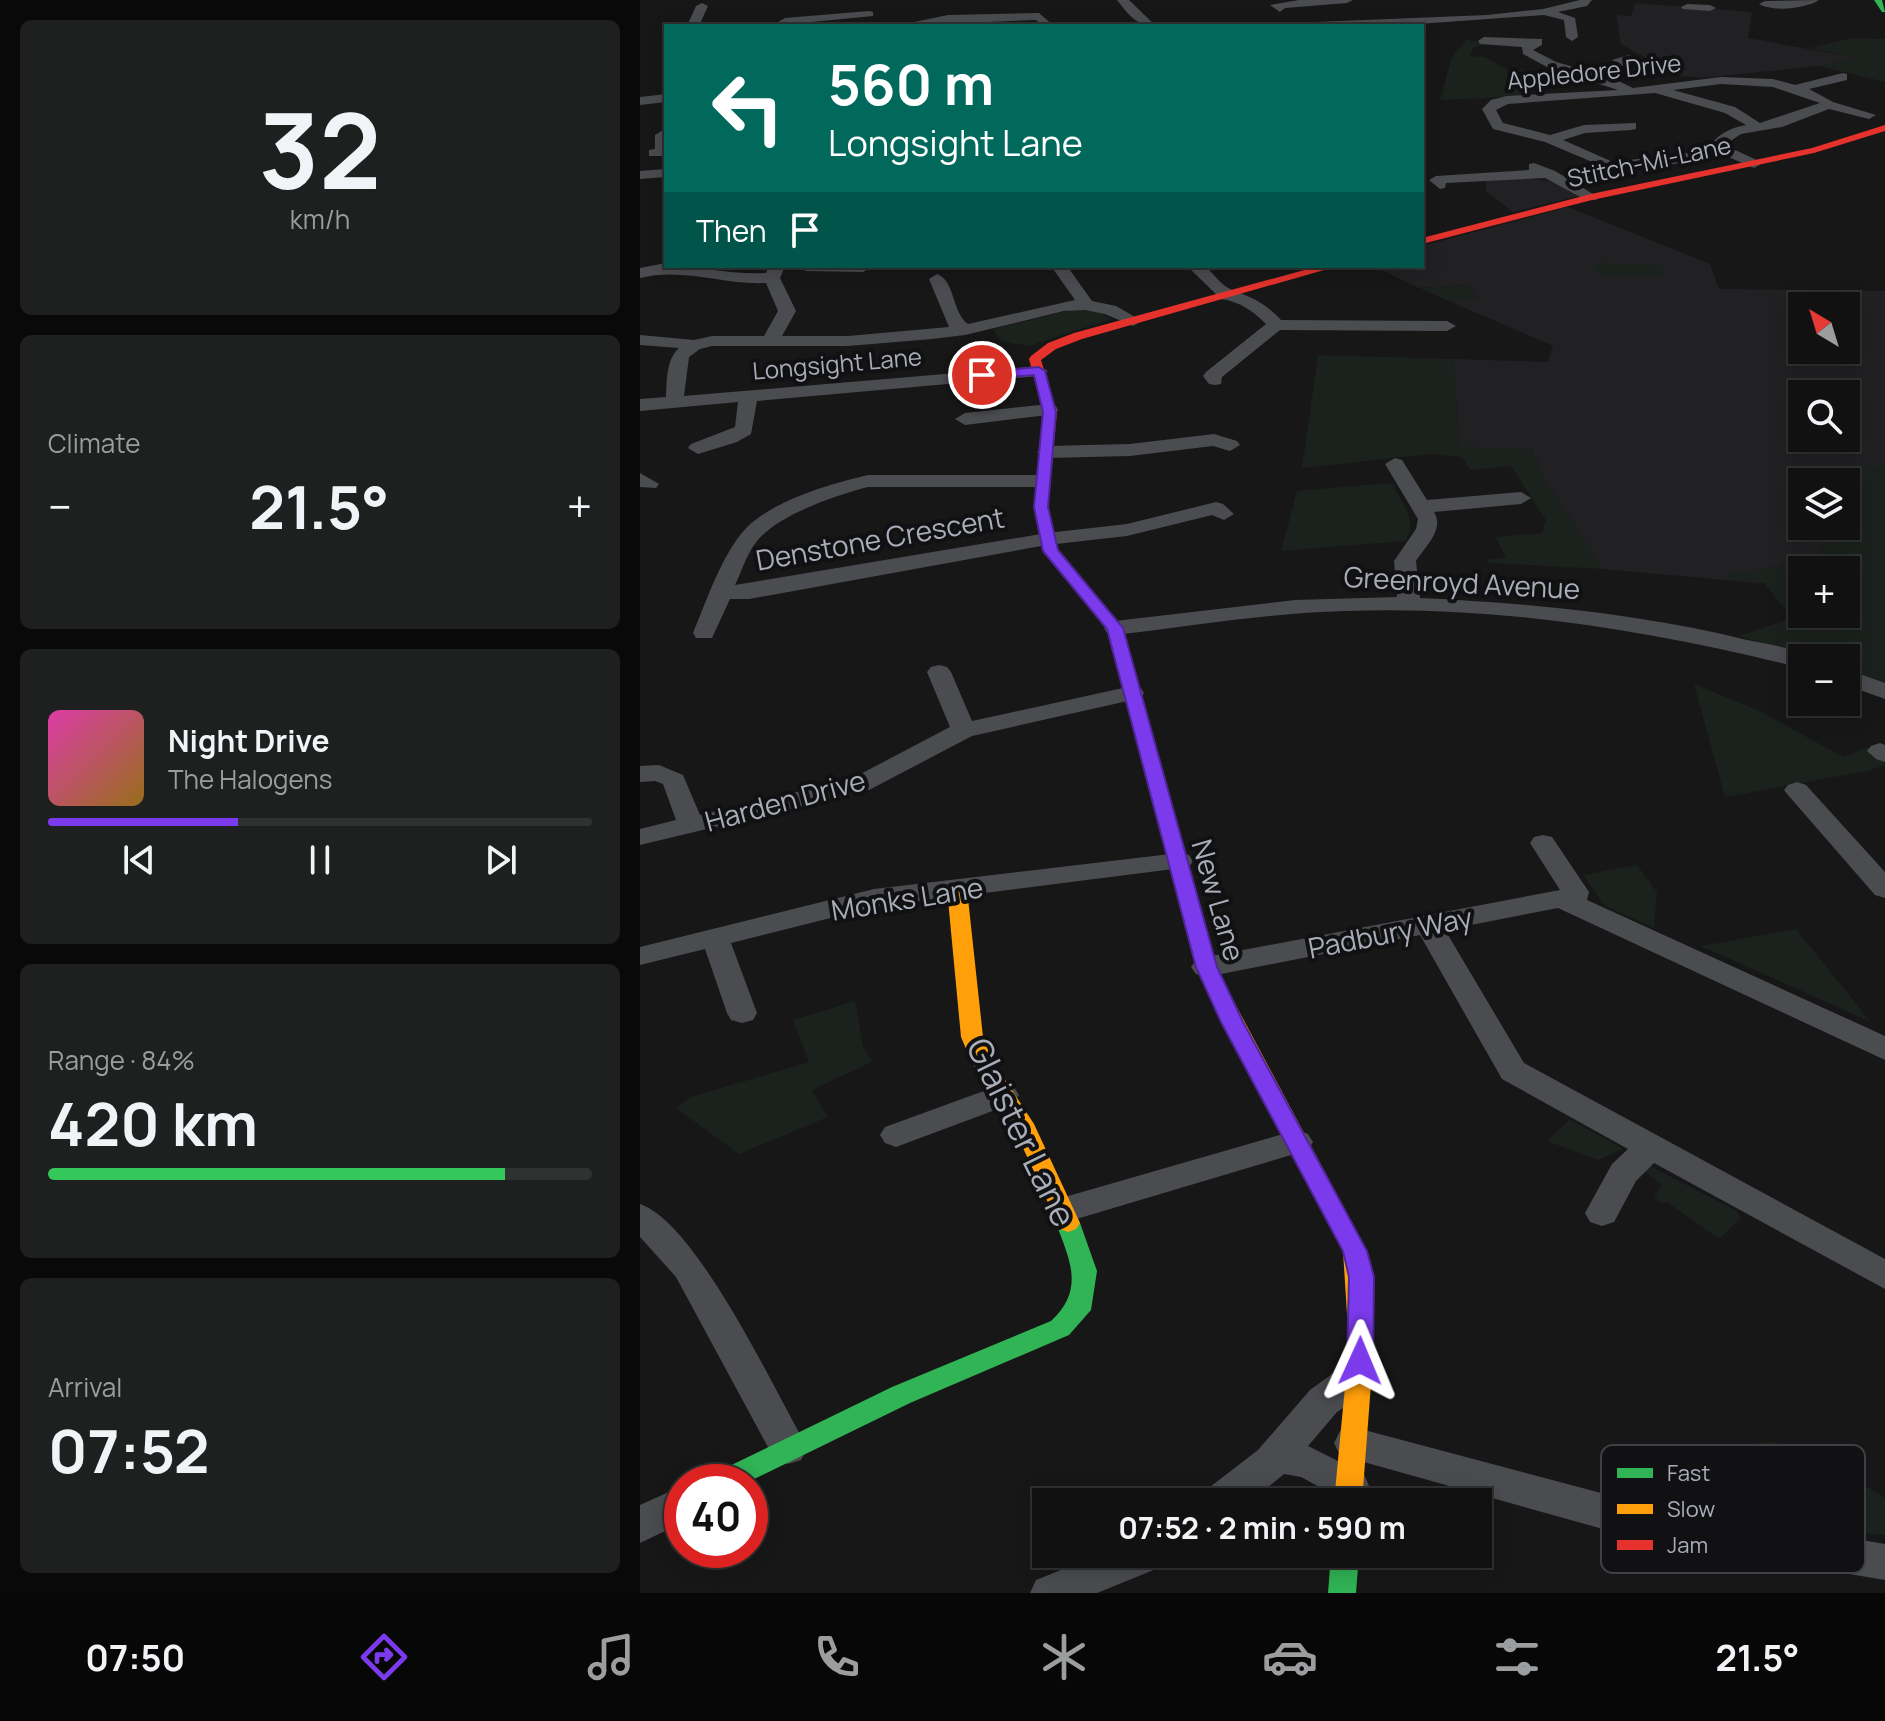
<!DOCTYPE html>
<html lang="en">
<head>
<meta charset="utf-8">
<style>
  body { margin:0; font-family:Manrope,sans-serif; background:#1e1f1f; color:#f1f3f6; height:100vh; display:flex; flex-direction:column; font-size:30px; white-space:nowrap }
  * { box-sizing:border-box; margin:0 }
  p { font-size:26px; color:#9c9d9f }
  .icon { flex:none; width:44px; height:44px; fill:none; stroke:currentColor; stroke-width:2; stroke-linecap:round; stroke-linejoin:round }
  .map { position:relative; flex:1; overflow:hidden }
  .side { display:flex; flex-direction:column; gap:20px; padding:20px; background:#090909; width:640px }
  .side>* { flex:none }
  .top-card { position:absolute; left:24px; top:24px; width:760px; height:244px; border-radius:0px; box-shadow:0 4px 20px #0003,0 0 0 2px #303131; background:#00695c; color:#fff; overflow:hidden }
  .needle { width:52px; rotate:322deg }
  .tools { position:absolute; left:1148px; top:292px; display:grid; gap:16px }
  .tools a { display:grid; place-items:center; width:72px; height:72px; border-radius:0px; background:#111; box-shadow:0 4px 20px #0003,0 0 0 2px #303131; font-size:40px }
  .speed { position:absolute; left:24px; top:1464px; display:flex; gap:16px; font-size:40px; font-weight:700; text-align:center }
  .speed>* { display:grid; place-content:center; width:104px; height:104px; border-radius:50%; background:#111; box-shadow:0 4px 20px #0003,0 0 0 2px #303131; line-height:1 }
  .speed .limit { border:12px solid #d22; background:#fff; color:#111 }
  .pin { position:absolute; display:grid; place-items:center; width:68px; height:68px; color:#fff; margin:-34px; border:4px solid #fff; border-radius:50%; box-shadow:0 2px 8px #0007 }
  .me { position:absolute; width:88px; margin:-44px; rotate:1deg; stroke-linejoin:round; filter:drop-shadow(0 0 6px #0008) }
  .turn { display:flex; align-items:center; gap:28px; height:168px; padding:0 32px; font-size:36px }
  .turn .icon { width:104px; height:104px; stroke-width:2.5 }
  .turn b { display:block; font-size:56px; line-height:68px }
  .then { display:flex; align-items:center; height:76px; padding:0 32px; background:#0003; gap:16px; font-size:30px }
  .big { font-size:60px; font-weight:700; line-height:1.1 }
  .side .tile { flex:1; display:flex; flex-direction:column; justify-content:center; gap:12px; min-width:0; padding:0 28px; border-radius:12px; background:#1e1f1f }
  .side .dial { align-items:center; gap:0 }
  .dial b { font-size:104px; line-height:1 }
  .song { display:flex; align-items:center; gap:24px }
  .cover { width:96px; height:96px; border-radius:12px; background:linear-gradient(135deg,hsl(320 70% 55%),hsl(40 70% 35%)) }
  .played { height:8px; border-radius:4px; background:linear-gradient(90deg,#7c3aed 35%,#303131 35%) }
  .keys { display:flex; justify-content:space-around; direction:ltr }
  .heat { display:flex; justify-content:space-between; align-items:center; font-size:44px; direction:ltr }
  .charge { height:12px; border-radius:6px; background:linear-gradient(90deg,#34c759 84%,#303131 0) }
  .trip { position:absolute; left:392px; top:1488px; width:460px; height:80px; border-radius:0px; background:#111; box-shadow:0 4px 20px #0003,0 0 0 2px #303131; font-weight:700; line-height:80px; text-align:center }
  .tabs { display:flex; height:128px; justify-content:space-around; align-items:center; background:#070707; color:#9c9d9f }
  .tabs .icon { width:56px; height:56px }
  .tabs .on { color:#7c3aed }
  .tabs b { font-size:36px; color:#f1f3f6 }
  main { display:flex; flex:1; min-height:0 }
  .map>svg:first-child { display:block }
  .built { fill:#212124; fill-rule:evenodd }
  .green { fill:#1b211c; fill-rule:evenodd }
  .lines { fill:none; stroke-linecap:round; stroke-linejoin:round }
  .street { fill:#4b4c50; fill-rule:evenodd }
  .fast { fill:#30b455; fill-rule:evenodd }
  .slow { fill:#ff9f0a; fill-rule:evenodd }
  .jam { fill:#e5322d; fill-rule:evenodd }
  .route { fill:#7c3aed; stroke:#51269a; stroke-width:2 }
  .labels { text-anchor:middle; dominant-baseline:central; stroke-width:8; stroke-linejoin:round; paint-order:stroke }
  .far-street-label { font-size:24px; fill:#a8adb8; stroke:#111113 }
  .street-label { font-size:28px; fill:#a8adb8; stroke:#111113 }
  .near-street-label { font-size:34px; fill:#a8adb8; stroke:#111113 }
  .key { fill:#111113; stroke:#3e4045; stroke-width:2 }
  .key-label { font-size:22px; fill:#a8adb8 }
</style>
</head>
<body>
<main>
<section class="side">
<div class="tile dial"><b>32</b><p>km/h</p></div>
<div class="tile"><p>Climate</p>
<div class="heat"><a>−</a><b class="big">21.5°</b><a>+</a></div>
</div>
<div class="tile">
<div class="song"><i class="cover"></i><div><b>Night Drive</b><p>The Halogens</p></div></div>
<div class="played"></div>
<div class="keys"><svg class="icon" aria-label="previous" viewBox="0 0 24 24"><path d="M18 5L8 12l10 7zM5 5v14"/></svg><svg class="icon" aria-label="pause" viewBox="0 0 24 24"><path d="M8 5v14M16 5v14"/></svg><svg class="icon" aria-label="next" viewBox="0 0 24 24"><path d="M6 5l10 7-10 7zM19 5v14"/></svg></div>
</div>
<div class="tile"><p>Range · 84%</p><b class="big">420 km</b><div class="charge"></div></div>
<div class="tile"><p>Arrival</p><b class="big">07:52</b></div>
</section>
<div class="map">
<svg width="1245" height="1593" viewBox="0 0 1245 1593">
  <rect width="100%" height="100%" fill="#171717"/>
  <!-- built -->
  <path class="built" d="M995,3L1112,12L1108,38L1217,58L1179,66L1061,78L1035,75L981,44L976,15L991,16Z
    M885,178L920,183L944,195L873,212L846,191V180Z
    M928,207L1070,264L1079,289L1245,291V577L1206,570H1162V581L1118,583L963,569L906,482L891,448H820L813,359L908,362L913,346L811,302L839,299L827,285L779,288L733,266H782V246ZM1162,306H1206V350H1162ZM1162,394H1206V438H1162ZM1162,482H1206V526H1162Z"/>
  <!-- green -->
  <path class="green" d="M1212,38L1245,39V82L1179,66L1215,58L1170,48Z
    M827,39L844,44L833,48L830,56L845,57L870,71L911,69L894,82L872,84L886,96L800,100L812,57Z
    M954,263L1021,264L1024,275L957,274Z
    M827,285L840,300L811,302L779,288Z
    M436,309L459,311L471,319L389,346L361,341L353,329Z
    M678,355L813,359L820,447L891,448L906,482L963,569L849,563L847,560L866,557L855,537L902,533L906,520L871,466L830,470L822,457L789,454L662,468Z
    M1227,466H1245V684L1206,668V658H1177L1098,636L1152,618L1124,583L1094,581L1089,575L1173,559L1198,526H1206V516L1220,498ZM1162,570H1206V614H1162Z
    M747,483L753,485C762,504 779,522 765,541L641,551L657,491Z
    M1054,684L1122,712L1203,757L1227,747L1244,760L1245,765L1227,771L1085,797Z
    M997,865L1017,892L1014,928L965,906L943,875Z
    M1156,929L1231,1022L1061,946Z
    M215,1001L223,1046L232,1062L172,1090L188,1117L99,1154L36,1108L51,1097L169,1062L153,1020Z
    M930,1119L983,1149L958,1160L907,1141Z
    M1010,1166L1097,1211L1101,1218L1079,1239L1027,1202L1022,1204L1014,1197L1022,1185L1005,1172Z
    M1131,1442L1170,1451L1245,1498V1535L1164,1527L1021,1503L1112,1444Z"/>
  <g class="lines">
    <!-- street -->
    <path class="street" d="M477,0H489L516,26C496,26 489,15 477,0Z
      M659,0H713L707,3L645,8L640,12L630,5Z
      M940,0H952L947,6L918,12L935,18L938,37L932,41L926,37L924,20L904,15L750,26H669L675,22L847,15L903,9Z
      M1179,0C1165,9 1133,12 1119,4L1125,1Z
      M62,3L68,6L59,26H47L56,6Z
      M1047,4L1070,5L1076,8L1070,11L1043,9L1041,7Z
      M229,11L233,12V16L131,26L145,18Z
      M399,13L414,26H402L396,20L255,26L308,15Z
      M844,37L902,39V45L893,50L916,62L970,77L993,88L1081,77L1133,79L1155,85L1203,73L1207,74V80L1169,89L1193,102L1236,115L1229,119L1189,109L1142,127L1101,134L1089,142L1093,149L1119,161L1121,164L1114,168L1086,156L993,170H971L905,142L853,129L842,109L851,100L867,96L978,90L907,67L883,54L882,47L840,44L838,41ZM1081,84L1133,87L1180,103L1120,123L1095,107L1033,90ZM1015,93L1085,113L1106,125C1094,127 1082,132 1074,141L1079,149L973,162L923,140L945,133L991,130L996,129V123L944,125L910,135L863,123L856,110L868,104Z
      M989,55L995,59L988,66H980L972,60Z
      M26,94V102L0,105V97Z
      M26,128V156H9V150L15,149V135Z
      M894,163L915,171L958,197L956,200H946L905,178L806,183L805,188L800,189L789,180L796,176L889,170V164Z
      M26,169V177L0,179V171Z
      M26,263V266C60,266 92,275 126,273L129,266H145L140,278L156,311L142,336H208L309,327L289,279L297,274C315,280 312,313 328,324L435,300L411,266H427L452,301L476,306L502,321L493,326L465,314L445,310L424,311L325,335L292,339L208,346H72L60,349L49,357L44,396L399,366L408,371L399,376L117,401L111,434L97,442L58,454L48,448L51,444L95,427L98,402L0,411V399L26,397C27,380 26,360 39,348L0,345V335L54,340L72,336H124L138,311L126,283C83,285 43,267 0,278V268Z
      M158,266H230L231,267L223,272L166,271Z
      M547,266H565C572,272 581,285 590,289C612,298 623,301 641,320L807,321L816,326L807,331L640,330L582,377L581,384L575,385L569,384L563,376L566,372L626,324C612,310 600,302 581,299Z
      M409,404L416,406L418,410L416,414L325,425L315,419L325,413Z
      M574,434L597,441L600,445L590,451L573,446L490,456L407,458L397,452L407,446L490,444Z
      M755,458L762,460L787,500L881,492L891,498L881,504L794,512C805,529 785,547 776,561L780,598C889,603 1001,614 1107,640C1128,644 1154,648 1172,658H1162V668C1013,631 859,605 705,611C628,613 551,626 475,635L467,633L464,628L467,623L475,621L655,600L757,597L754,561L776,529L778,519L745,464Z
      M0,473L19,484L16,488L0,487Z
      M228,475H401L411,481L401,487H228C196,495 138,515 117,541C107,553 102,571 95,585L407,533L487,524L576,502L583,504L594,514L584,520L572,515L487,536L407,545L109,599H90L72,638H56L53,633C67,600 79,562 101,534C126,502 190,484 228,475Z
      M299,665L307,667L311,672L332,721L492,686L501,688L504,693L501,698L492,700L332,736L229,790L0,845V829L36,820L23,784L15,781L0,782V766L19,765L43,775L60,815L211,779L310,727L287,672L291,667Z
      M1206,669L1245,683V699L1206,685Z
      M1240,743L1245,745V762L1236,759L1227,751L1231,746Z
      M1157,782L1166,785L1245,872V898L1235,895L1148,795L1144,790L1148,785Z
      M903,835L912,837L949,892L947,900L1245,1036V1060L918,908L805,930L884,1063L1245,1259V1289L1014,1163L996,1181L974,1222L962,1226L950,1222L945,1213L972,1164L988,1149L862,1079L780,935L566,977L556,974L551,967L556,960L566,957L920,890L890,843L894,837Z
      M539,853L549,855L553,861L549,867L234,907L91,943L117,1013L113,1020L102,1023L91,1020L87,1013L65,949L0,965V947L234,889Z
      M363,1084L374,1087L379,1095L374,1103L256,1147L245,1143L240,1135L245,1127Z
      M657,1130L668,1134L673,1142L668,1150L423,1223L411,1219L406,1210L411,1201Z
      M0,1204C55,1222 131,1383 161,1436L167,1448L161,1460L148,1464L135,1460L36,1277L0,1237Z
      M718,1363L731,1367L736,1378L731,1389L697,1412L668,1446L724,1474L729,1486L724,1498L707,1502L661,1477L644,1474L610,1502H560L566,1490L618,1450L670,1390L692,1374Z
      M713,1427L995,1502L1245,1544V1580L995,1538L713,1459L700,1455L694,1443L700,1431Z
      M42,1486V1523L0,1543V1505Z
      M461,1554H527L521,1567L457,1593H390L396,1580Z"/>
    <!-- fast -->
    <path class="fast" d="M1234,0H1242L1245,12H1242Z
      M432,571L437,573L483,628L578,972L575,977H561L558,972L467,629L424,576Z
      M428,1214L436,1217L440,1223L457,1271L451,1310L429,1335L270,1403L108,1482H69L73,1474L252,1387L411,1321C445,1289 430,1261 416,1223L420,1217Z
      M691,1554H719L716,1593H688Z"/>
    <!-- slow -->
    <path class="slow" d="M317,883L327,889L343,1037L353,1061L394,1124L440,1223L436,1229L428,1232L420,1229L373,1126L332,1063L321,1037L307,889Z
      M568,965L575,967L578,972L727,1251L734,1345L722,1502H694L709,1345L703,1251L558,972L561,967Z"/>
    <!-- jam -->
    <path class="jam" d="M1245,125V131L1174,153L952,200L782,244V238L951,194L1172,148Z
      M679,266H698L442,339L416,349L401,360L417,412L408,507L418,550L440,576L432,581L427,579L404,551L394,507L403,412L389,359L391,356L408,343L434,333Z"/>
  </g>
  <!-- route -->
  <path class="route" d="M399,367L405,371L416,412L408,507L418,550L483,628L577,967L603,1022L727,1251L734,1277L733,1361L729,1369L720,1372L711,1369L707,1361L709,1277L703,1251L581,1022L556,967L467,629L403,551L394,507L403,412L394,375L342,379L335,375L342,372Z"/>
  <g class="labels">
    <!-- far-street labels -->
    <g class="far-street-label">
      <text transform="translate(954 71) rotate(-6)">Appledore Drive</text>
      <text transform="translate(1009 161) rotate(-12)">Stitch-Mi-Lane</text>
      <text transform="translate(197 363) rotate(-5)">Longsight Lane</text>
    </g>
    <!-- street labels -->
    <g class="street-label">
      <text transform="translate(240 538) rotate(-10)">Denstone Crescent</text>
      <text transform="translate(822 582) rotate(3)">Greenroyd Avenue</text>
      <text transform="translate(145 800) rotate(-15)">Harden Drive</text>
      <text transform="translate(267 898) rotate(-9)">Monks Lane</text>
      <text transform="translate(579 900) rotate(74)">New Lane</text>
      <text transform="translate(750 932) rotate(-11)">Padbury Way</text>
    </g>
    <!-- near-street labels -->
    <g class="near-street-label">
      <text transform="translate(382 1132) rotate(64)">Glaister Lane</text>
    </g>
  </g>
  <!-- legend -->
  <rect x="961" y="1445" width="264" height="128" rx="12" class="key"/>
  <rect x="977" y="1468" width="36" height="10" fill="#30b455"/>
  <rect x="977" y="1504" width="36" height="10" fill="#ff9f0a"/>
  <rect x="977" y="1540" width="36" height="10" fill="#e5322d"/>
  <g class="key-label">
    <text x="1027" y="1481">Fast</text>
    <text x="1027" y="1517">Slow</text>
    <text x="1027" y="1553">Jam</text>
  </g>
</svg>
<div class="tools">
<a><svg class="needle" viewBox="-14 -14 28 28"><path d="M0-13l5 13h-10z" fill="#e53935"/><path d="M0 13l5-13h-10z" fill="#9c9d9f"/></svg></a>
<a><svg class="icon" aria-label="search" viewBox="0 0 24 24"><circle cx="10" cy="10" r="6"/><path d="M15 15l6 6"/></svg></a>
<a><svg class="icon" aria-label="layers" viewBox="0 0 24 24"><path d="M12 4l9 5-9 5-9-5zM3 14l9 5 9-5"/></svg></a>
<a>+</a>
<a>−</a>
</div>
<div class="speed"><div class="limit">40</div></div>
<div class="pin" style="left:342px;top:375px;background:#d93025"><svg class="icon" aria-label="arrive" viewBox="0 0 24 24"><path d="M6 21V4h12l-3 4 3 4H6"/></svg></div>
<svg class="me" style="left:720px;top:1361px" viewBox="-20 -20 40 40"><path d="M0-17L14 15 0 8-14 15z" fill="#7c3aed" stroke="#fff" stroke-width="4"/></svg>
<div class="trip">07:52 · 2 min · 590 m</div>
<div class="top-card">
<div class="turn"><svg class="icon" aria-label="left" viewBox="0 0 24 24"><path d="M17 20v-9H6M10 6l-5 5 5 5"/></svg><div><b>560 m</b>Longsight Lane</div></div>
<div class="then">Then<svg class="icon" aria-label="arrive" viewBox="0 0 24 24"><path d="M6 21V4h12l-3 4 3 4H6"/></svg></div>
</div>
</div>
</main>
<nav class="tabs">
<b>07:50</b>
<svg class="icon on" aria-label="directions" viewBox="0 0 24 24"><path d="M12 3l9 9-9 9-9-9zM9 14v-3h6M13 9l2 2-2 2"/></svg>
<svg class="icon" aria-label="music" viewBox="0 0 24 24"><path d="M9 18V5l10-2v13"/><circle cx="6" cy="18" r="3"/><circle cx="16" cy="16" r="3"/></svg>
<svg class="icon" aria-label="phone" viewBox="0 0 24 24"><path d="M5 4h4l2 5-3 2q2 4 5 5l2-3 5 2v4C11 20 4 13 5 4z"/></svg>
<svg class="icon" aria-label="climate" viewBox="0 0 24 24"><path d="M12 3v18M4 7l16 10M4 17L20 7"/></svg>
<svg class="icon" aria-label="car" viewBox="0 0 24 24"><path d="M5 17H2v-5l4-1 3-4h7l3 4 3 1v5h-3M9 17h6M6 11h13"/><circle cx="7" cy="17" r="2"/><circle cx="17" cy="17" r="2"/></svg>
<svg class="icon" aria-label="filters" viewBox="0 0 24 24"><path d="M4 7h16M4 17h16"/><circle cx="9" cy="7" r="2"/><circle cx="15" cy="17" r="2"/></svg>
<b>21.5°</b>
</nav>
</body>
</html>
